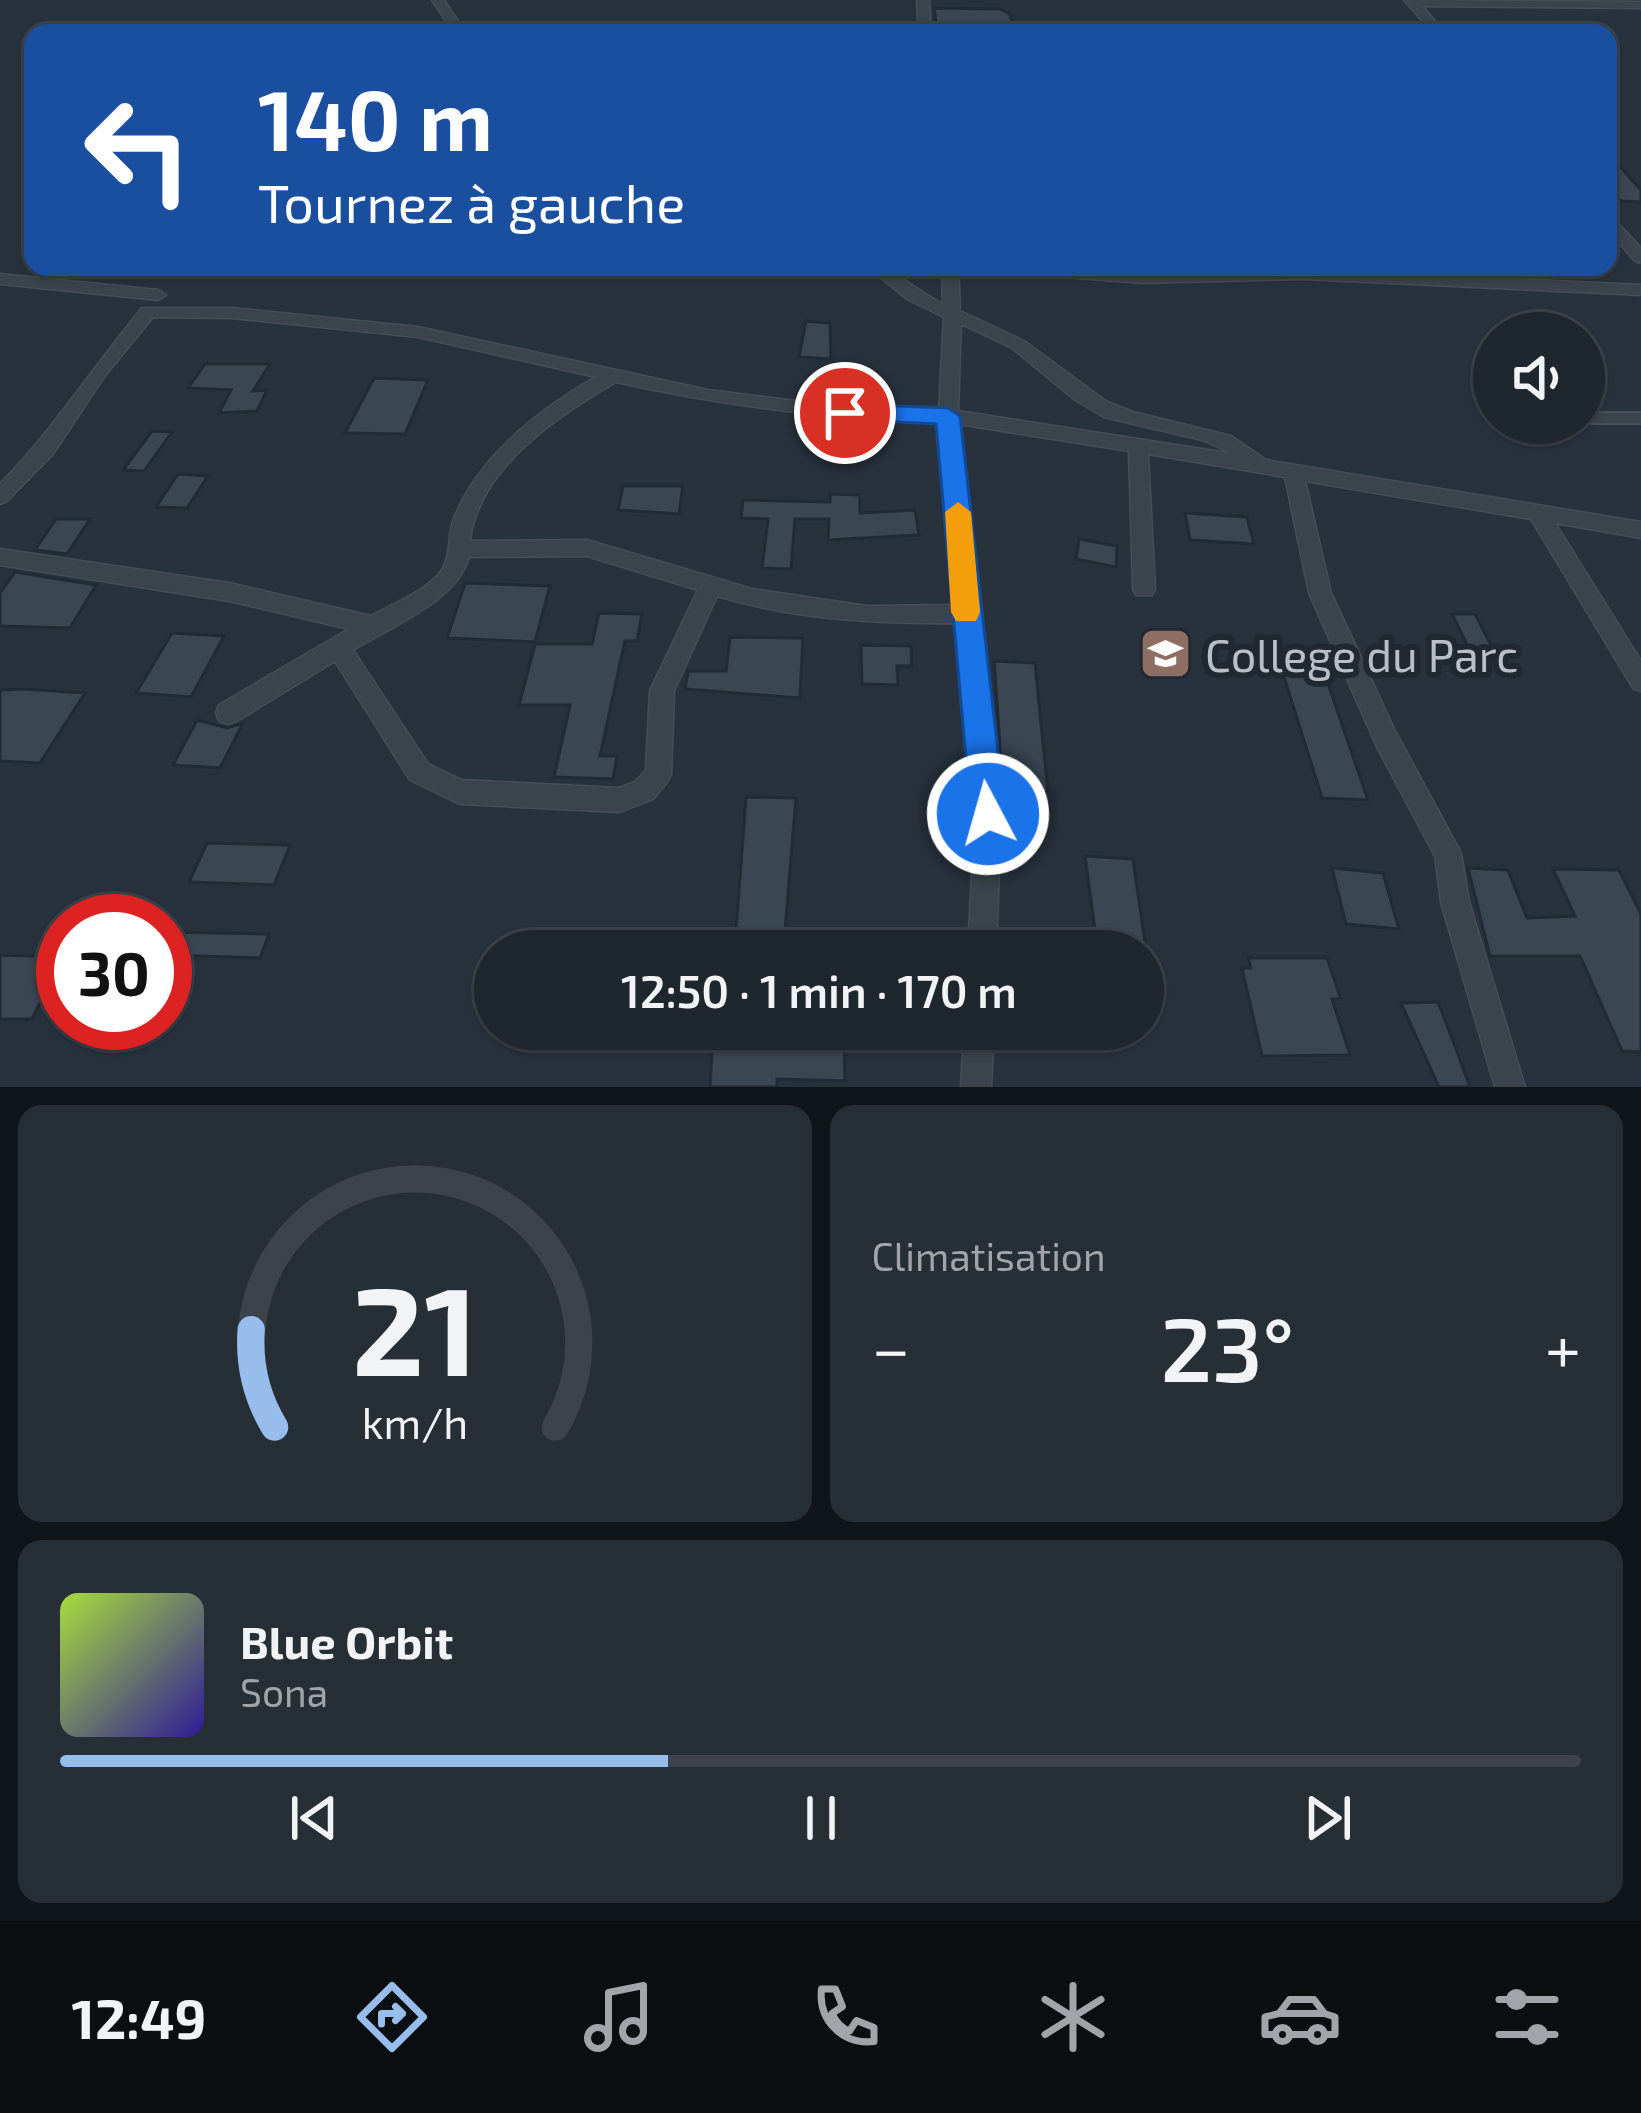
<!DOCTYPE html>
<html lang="fr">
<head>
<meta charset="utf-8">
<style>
  body { margin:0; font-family:"Exo 2",sans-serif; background:#262e36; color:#f1f3f6; height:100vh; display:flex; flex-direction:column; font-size:45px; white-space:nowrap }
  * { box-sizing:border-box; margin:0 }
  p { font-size:39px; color:#a1a5aa }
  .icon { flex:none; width:66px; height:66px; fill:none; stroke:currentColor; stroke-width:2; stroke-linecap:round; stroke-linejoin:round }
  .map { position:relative; height:1087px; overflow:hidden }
  .sheet { display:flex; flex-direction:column; gap:18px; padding:18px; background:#101519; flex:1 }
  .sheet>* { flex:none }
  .guide { position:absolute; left:24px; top:24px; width:1593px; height:252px; border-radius:24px; box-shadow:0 3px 9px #0004,0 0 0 3px #3c434a; background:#1a4fa0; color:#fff; overflow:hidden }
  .buttons { position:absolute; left:1473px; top:312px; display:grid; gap:24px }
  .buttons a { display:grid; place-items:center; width:132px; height:132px; border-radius:50%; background:#1e262e; box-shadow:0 3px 9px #0004,0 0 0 3px #3c434a; font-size:60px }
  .speed { position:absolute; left:36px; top:894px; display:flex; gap:24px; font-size:60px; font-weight:700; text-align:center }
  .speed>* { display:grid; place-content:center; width:156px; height:156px; border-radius:50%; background:#1e262e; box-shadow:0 3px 9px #0004,0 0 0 3px #3c434a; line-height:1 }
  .speed .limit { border:18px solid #d22; background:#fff; color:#111 }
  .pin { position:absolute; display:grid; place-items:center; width:102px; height:102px; color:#fff; margin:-51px; border:6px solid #fff; border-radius:50%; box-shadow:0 3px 12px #0007 }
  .me { position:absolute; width:132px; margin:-66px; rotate:354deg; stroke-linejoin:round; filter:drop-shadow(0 0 9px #0008) }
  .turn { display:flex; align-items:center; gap:42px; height:252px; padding:0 36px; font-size:54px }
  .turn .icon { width:156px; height:156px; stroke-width:2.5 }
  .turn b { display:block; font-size:84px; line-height:102px }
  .big { font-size:90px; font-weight:600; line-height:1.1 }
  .sheet .card { flex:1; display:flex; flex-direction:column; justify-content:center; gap:18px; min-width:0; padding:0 42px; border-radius:24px; background:#262e36 }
  .sheet .dial { align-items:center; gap:0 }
  .dial svg { height:312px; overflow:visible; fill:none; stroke:#3c434a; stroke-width:7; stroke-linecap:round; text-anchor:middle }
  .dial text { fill:#f1f3f6; stroke:none }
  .song { display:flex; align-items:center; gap:36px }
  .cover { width:144px; height:144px; border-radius:18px; background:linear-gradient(135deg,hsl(80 70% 55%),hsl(250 70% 35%)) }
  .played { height:12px; border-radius:6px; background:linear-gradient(90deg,#97bded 40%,#3c434a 40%) }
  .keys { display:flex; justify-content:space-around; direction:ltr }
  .heat { display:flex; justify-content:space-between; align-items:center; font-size:66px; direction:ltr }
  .sheet .tiles { flex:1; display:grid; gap:18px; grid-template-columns:1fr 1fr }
  .card:last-child { grid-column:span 2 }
  .trip { position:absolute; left:474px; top:930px; width:690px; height:120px; border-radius:60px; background:#1e262e; box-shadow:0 3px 9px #0004,0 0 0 3px #3c434a; font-weight:600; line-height:120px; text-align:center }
  .tabs { display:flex; height:192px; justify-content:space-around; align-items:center; background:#0c0f12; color:#a1a5aa }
  .tabs .icon { width:84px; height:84px }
  .tabs .selected { color:#97bded }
  .tabs b { font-size:54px; color:#f1f3f6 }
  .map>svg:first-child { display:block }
  .building { fill:#3a4652; stroke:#222b34; stroke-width:3 }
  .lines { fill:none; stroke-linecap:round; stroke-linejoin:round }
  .lane-casing { stroke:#454d56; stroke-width:14 }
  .street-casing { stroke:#454d56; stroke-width:3 }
  .lane { stroke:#3b444d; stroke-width:10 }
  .street { fill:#3b444d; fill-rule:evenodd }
  .route { fill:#1a73e8; stroke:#114b97; stroke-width:3 }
  .slow { fill:#f59e0b }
  .labels { text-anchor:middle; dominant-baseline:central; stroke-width:12; stroke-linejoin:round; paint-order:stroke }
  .poi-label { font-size:45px; fill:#b8bfc8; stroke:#202932; text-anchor:start }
</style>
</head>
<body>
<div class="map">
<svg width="1641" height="1087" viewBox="0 0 1641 1087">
  <rect width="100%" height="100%" fill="#28323d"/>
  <!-- building -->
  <path class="building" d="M934,8L1000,9L1010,14L1013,29H937Z
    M1608,153L1641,190V202L1621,201L1608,188Z
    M806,321L830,323L831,359L799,357Z
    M205,364H270L253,391L267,390L257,411L219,413L231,390L188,388Z
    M374,378L428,380L405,434L345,433Z
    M152,431L172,432L144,471L123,470Z
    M178,474L208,476L187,508L156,507Z
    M623,486H683L679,514L618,510Z
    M830,494L860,495V513L915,510L919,535L828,540L829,519H795L791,569L762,568L768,519L741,518L743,500L830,502Z
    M1185,513L1247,517L1254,544L1190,540Z
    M56,519H90L67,554L35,550Z
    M1079,539L1117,546L1116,567L1076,559Z
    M15,572L96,585L70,628L0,626V593Z
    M465,583L550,586L535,642L447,638Z
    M599,613L642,614L637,641H625L600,756H617L613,779L554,777L570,705H519L535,644H592Z
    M1452,614H1475L1497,657H1473Z
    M172,633L224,636L191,697L136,693Z
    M730,637L803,638L800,698L685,689L688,671H726Z
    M861,645L911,646L912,666H897L898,685L862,684Z
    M994,661L1035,663L1048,792L1003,790Z
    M1280,664L1322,666L1368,800L1322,798Z
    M24,689L85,693L40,763L0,761V690Z
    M197,720L227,728L243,723L220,768L173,765Z
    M746,797L796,798L785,931L736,930Z
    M207,843L290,845L274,885L189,882Z
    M1085,856L1133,859L1146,949L1097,946Z
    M1332,868L1383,873L1399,929L1346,924Z
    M1468,868L1508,870L1527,918L1575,916L1553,869L1619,870L1641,914V1052L1622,1051L1580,956H1490Z
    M165,932L269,934L260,958L165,955Z
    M0,955L63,957L32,1019H0Z
    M1248,958H1327L1341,999H1332L1350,1055L1262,1056L1242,968H1251Z
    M1438,1002L1453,1041L1470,1087H1439L1401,1003Z
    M844,1029L845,1081L777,1079V1087H710L713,1031Z
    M1017,1029H1088L1090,1048L1016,1043Z"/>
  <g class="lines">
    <defs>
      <path id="lane" d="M1587,418H1641"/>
      <path id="street" d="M432,0H444L466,33H454Z
        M917,0H929L931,33H919Z
        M1404,0L1641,2V8L1422,6L1445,33H1433Z
        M1608,216L1613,218L1641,248V263L1635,261L1608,230Z
        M868,267C894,267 918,292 943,304L942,267H958L960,311L1024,341L1107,402L1133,412L1231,436L1266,460L1641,522V538L1555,523L1641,661V691L1633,688L1531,519L1305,481L1331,593L1395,731L1461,853L1469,902L1525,1087H1495L1441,902L1435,856L1377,747L1309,593L1285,477L1148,454L1155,589L1152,595H1136L1133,589L1129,451L958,424L1001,815L996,951H968L975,815L958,623C876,624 796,620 717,596L674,691L671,774L667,782L653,799L619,812L460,804L410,780L335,661L237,721L228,724L219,721L216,713L219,705L349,629L229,601L0,565V549L229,583L371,616C392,604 427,591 441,571C452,556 447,535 454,518C480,455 538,410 596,377L418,337L232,318L153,317L104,377L53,454L7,501L0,504V484C53,430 94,366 142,308H232L418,327L708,390L845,407L939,410L944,317L907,299ZM961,324L1012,348L1074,399L1104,417L1202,440L1234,454L958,411ZM616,382C724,406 829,419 939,423L956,605L867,606L752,589L587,540L470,541C478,468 559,415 616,382ZM587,556L698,590L650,691L646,770L635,782L619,788L462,780L428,764L353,650C390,627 457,601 469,557Z
        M988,267H1060L1142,273L1303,269L1641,285V295L1303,279L1142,283L996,272Z
        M0,274L158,290L166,295L158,300L0,284Z
        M964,1029H994L991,1087H961Z"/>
    </defs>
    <!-- lane casing -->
    <use href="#lane" class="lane-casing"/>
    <!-- street casing -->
    <use href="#street" class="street-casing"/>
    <!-- lane -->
    <use href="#lane" class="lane"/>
    <!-- street -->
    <use href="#street" class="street"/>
  </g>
  <!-- route -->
  <path class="route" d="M845,404L948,408L960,416L1005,814L1000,826L988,831L976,826L971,814L936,424L837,419L833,413Z"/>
  <!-- slow -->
  <path class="slow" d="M958,502L971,512L980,612L976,621H956L951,612L945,512Z"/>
  <!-- icons -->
  <defs>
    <symbol id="university-square" viewBox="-11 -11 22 22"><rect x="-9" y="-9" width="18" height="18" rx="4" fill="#8d6e63" stroke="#202932"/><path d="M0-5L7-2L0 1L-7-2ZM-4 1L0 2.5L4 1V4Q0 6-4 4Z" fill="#fff"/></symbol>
  </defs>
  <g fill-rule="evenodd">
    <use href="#university-square" x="1136" y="624" width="59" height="59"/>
  </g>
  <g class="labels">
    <!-- poi labels -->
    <g class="poi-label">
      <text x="1205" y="654">College du Parc</text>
    </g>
  </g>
</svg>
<div class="buttons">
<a><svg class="icon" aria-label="sound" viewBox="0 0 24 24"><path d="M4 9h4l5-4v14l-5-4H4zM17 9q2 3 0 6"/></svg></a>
</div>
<div class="speed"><div class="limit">30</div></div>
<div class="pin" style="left:845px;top:413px;background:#d93025"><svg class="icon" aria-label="arrive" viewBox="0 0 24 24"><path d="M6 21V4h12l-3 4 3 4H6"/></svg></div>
<svg class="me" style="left:988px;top:814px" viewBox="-20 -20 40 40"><circle r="17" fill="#1a73e8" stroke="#fff" stroke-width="3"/><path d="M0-11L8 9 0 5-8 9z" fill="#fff"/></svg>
<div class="trip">12:50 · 1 min · 170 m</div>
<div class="guide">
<div class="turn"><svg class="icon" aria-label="left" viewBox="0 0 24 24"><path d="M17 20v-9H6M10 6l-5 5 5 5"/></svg><div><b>140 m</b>Tournez à gauche</div></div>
</div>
</div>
<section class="sheet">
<div class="tiles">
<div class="card dial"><svg viewBox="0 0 100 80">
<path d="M14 69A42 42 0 1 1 86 69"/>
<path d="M14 69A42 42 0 0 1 8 44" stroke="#97bded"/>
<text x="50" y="56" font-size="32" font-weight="700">21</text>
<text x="50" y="72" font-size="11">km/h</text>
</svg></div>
<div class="card"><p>Climatisation</p>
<div class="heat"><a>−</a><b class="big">23°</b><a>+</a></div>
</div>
<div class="card">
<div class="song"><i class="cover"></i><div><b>Blue Orbit</b><p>Sona</p></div></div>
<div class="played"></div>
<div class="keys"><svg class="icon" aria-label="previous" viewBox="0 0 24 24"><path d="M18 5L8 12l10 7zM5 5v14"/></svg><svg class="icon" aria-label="pause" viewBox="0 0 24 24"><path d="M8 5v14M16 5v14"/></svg><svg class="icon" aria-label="next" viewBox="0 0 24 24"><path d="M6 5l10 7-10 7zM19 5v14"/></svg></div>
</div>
</div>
</section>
<nav class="tabs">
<b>12:49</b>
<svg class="icon selected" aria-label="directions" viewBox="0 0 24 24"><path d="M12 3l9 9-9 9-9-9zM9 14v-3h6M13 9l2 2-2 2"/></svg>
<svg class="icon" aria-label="music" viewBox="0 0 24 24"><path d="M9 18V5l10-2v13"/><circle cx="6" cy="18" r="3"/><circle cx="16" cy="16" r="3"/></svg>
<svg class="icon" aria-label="phone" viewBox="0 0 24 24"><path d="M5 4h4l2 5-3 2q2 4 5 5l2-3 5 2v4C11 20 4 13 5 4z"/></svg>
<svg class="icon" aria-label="climate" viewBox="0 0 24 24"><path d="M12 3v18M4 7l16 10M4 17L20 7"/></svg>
<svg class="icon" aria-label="car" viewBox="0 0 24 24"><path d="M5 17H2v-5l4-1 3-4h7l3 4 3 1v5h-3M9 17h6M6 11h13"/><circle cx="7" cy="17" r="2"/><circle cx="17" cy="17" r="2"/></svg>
<svg class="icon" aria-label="filters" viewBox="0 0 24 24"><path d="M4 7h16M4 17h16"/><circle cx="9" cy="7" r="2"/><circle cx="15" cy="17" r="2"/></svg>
</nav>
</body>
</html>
